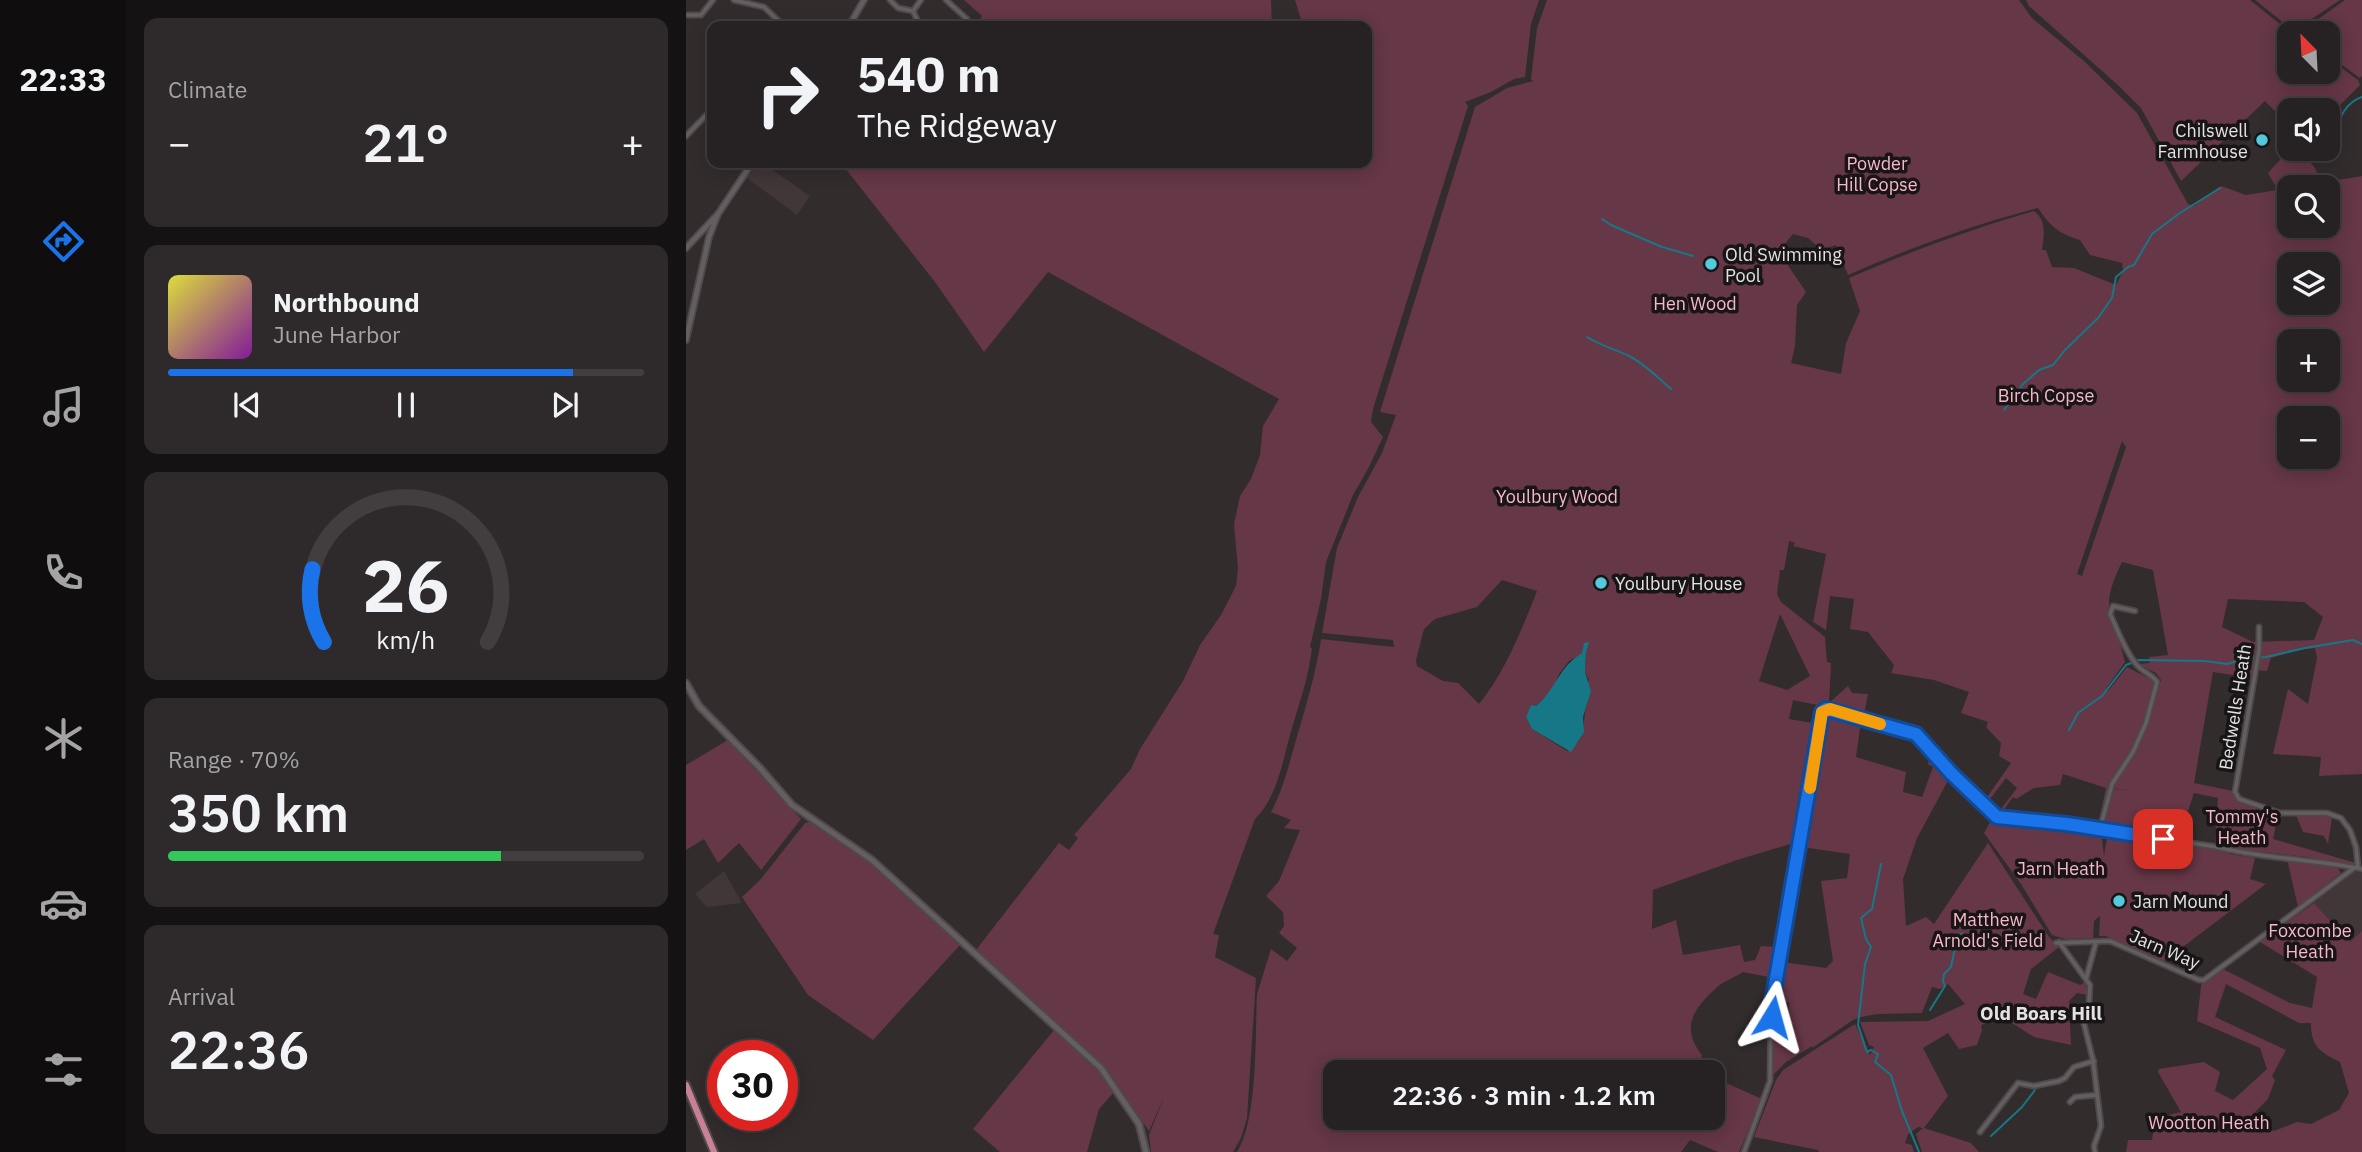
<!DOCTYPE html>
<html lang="en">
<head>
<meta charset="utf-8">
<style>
  body { margin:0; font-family:"IBM Plex Sans",sans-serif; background:#2e292a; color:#f1f3f6; height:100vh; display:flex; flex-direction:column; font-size:26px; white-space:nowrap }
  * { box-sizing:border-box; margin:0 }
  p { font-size:23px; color:#a4a3a5 }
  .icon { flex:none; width:38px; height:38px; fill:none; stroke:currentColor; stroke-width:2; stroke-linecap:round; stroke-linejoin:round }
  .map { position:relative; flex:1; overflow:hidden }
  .drawer { display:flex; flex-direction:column; gap:18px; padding:18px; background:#151213; width:560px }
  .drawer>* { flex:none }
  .top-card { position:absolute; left:21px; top:21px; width:665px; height:147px; border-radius:14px; box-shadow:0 4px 18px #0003,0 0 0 2px #423e40; background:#262122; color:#f1f3f6; overflow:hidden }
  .needle { width:46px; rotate:336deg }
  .tools { position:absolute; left:1591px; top:21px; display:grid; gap:14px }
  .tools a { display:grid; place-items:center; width:63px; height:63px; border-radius:14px; background:#262122; box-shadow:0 4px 18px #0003,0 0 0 2px #423e40; font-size:35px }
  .speed { position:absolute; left:21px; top:1040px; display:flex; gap:14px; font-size:35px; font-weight:700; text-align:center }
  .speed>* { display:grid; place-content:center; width:91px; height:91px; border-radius:50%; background:#262122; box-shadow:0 4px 18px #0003,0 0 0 2px #423e40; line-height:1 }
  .speed .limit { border:10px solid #d22; background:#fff; color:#111 }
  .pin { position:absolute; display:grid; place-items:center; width:60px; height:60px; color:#fff; margin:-30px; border-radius:14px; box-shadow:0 4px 10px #0006 }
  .me { position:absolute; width:77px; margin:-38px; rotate:8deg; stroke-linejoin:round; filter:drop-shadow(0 0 5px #0008) }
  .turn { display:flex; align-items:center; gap:24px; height:147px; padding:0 35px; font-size:32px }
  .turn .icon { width:91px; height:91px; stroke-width:2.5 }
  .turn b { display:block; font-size:49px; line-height:60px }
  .big { font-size:52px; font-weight:600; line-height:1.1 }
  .drawer .widget { flex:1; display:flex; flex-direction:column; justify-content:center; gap:10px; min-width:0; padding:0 24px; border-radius:14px; background:#2e292a }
  .drawer .dial { align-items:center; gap:0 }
  .dial svg { height:182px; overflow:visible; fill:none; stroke:#423e40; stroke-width:7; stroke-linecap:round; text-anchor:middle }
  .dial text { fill:#f1f3f6; stroke:none }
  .song { display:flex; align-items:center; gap:21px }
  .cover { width:84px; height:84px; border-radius:10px; background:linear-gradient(135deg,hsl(60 70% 55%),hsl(290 70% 35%)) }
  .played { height:7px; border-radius:4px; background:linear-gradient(90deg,#1a73e8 85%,#423e40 85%) }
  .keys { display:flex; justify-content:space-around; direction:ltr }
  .heat { display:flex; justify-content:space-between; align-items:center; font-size:38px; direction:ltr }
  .charge { height:10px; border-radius:5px; background:linear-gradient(90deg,#34c759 70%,#423e40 0) }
  .trip { position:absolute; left:637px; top:1060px; width:402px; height:70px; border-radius:14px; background:#262122; box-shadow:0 4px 18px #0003,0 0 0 2px #423e40; font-weight:600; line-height:70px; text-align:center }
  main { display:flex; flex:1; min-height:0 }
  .tabs { display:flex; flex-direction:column; width:126px; justify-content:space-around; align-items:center; background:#0f0d0e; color:#a4a3a5 }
  .tabs .icon { width:49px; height:49px }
  .tabs .on { color:#1a73e8 }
  .tabs b { font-size:32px; color:#f1f3f6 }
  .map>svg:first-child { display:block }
  .built { fill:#413638 }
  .green { fill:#663746; fill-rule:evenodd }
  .water { fill:#167886 }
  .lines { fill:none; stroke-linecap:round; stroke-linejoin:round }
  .stream { stroke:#167886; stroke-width:2 }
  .minor-casing { stroke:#4e494b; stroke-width:7 }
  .tertiary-casing { stroke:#4e494b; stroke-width:8 }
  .secondary-casing { stroke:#4e494b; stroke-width:9 }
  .trunk-casing { stroke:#4e494b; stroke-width:10 }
  .minor { stroke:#655e60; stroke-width:3.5 }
  .tertiary { stroke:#655e60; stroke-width:4.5 }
  .secondary { stroke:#655e60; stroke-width:5 }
  .trunk { stroke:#c88196; stroke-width:6 }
  .route-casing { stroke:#114b97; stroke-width:18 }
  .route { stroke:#1a73e8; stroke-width:12 }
  .slow { stroke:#f59e0b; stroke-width:12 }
  .poi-dot { fill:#54cadd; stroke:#181516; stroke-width:2.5 }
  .labels { text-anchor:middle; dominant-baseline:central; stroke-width:7; stroke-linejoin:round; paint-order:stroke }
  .poi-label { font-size:18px; fill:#e5e1e2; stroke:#181516; text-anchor:start }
  .park-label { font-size:18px; fill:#fbb7ca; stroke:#181516 }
  .street-label { font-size:18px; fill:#e5e1e2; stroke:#181516 }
  .neighbourhood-label { font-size:19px; font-weight:bold; fill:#e5e1e2; stroke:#181516 }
</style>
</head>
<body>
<main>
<nav class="tabs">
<b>22:33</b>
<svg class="icon on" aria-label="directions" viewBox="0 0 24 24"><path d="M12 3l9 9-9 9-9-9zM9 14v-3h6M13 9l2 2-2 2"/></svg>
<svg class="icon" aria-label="music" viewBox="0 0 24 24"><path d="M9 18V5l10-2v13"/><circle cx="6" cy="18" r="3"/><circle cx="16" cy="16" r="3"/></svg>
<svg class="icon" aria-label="phone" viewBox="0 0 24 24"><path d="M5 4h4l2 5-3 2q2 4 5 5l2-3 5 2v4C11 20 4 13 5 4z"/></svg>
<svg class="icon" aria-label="climate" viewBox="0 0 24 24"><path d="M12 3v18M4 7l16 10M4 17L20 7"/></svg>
<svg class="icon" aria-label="car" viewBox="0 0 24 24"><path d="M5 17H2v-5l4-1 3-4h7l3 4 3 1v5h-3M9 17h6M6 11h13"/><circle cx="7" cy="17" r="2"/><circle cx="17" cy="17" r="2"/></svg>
<svg class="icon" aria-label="filters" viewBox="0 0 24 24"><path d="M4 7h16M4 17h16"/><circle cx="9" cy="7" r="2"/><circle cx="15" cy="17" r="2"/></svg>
</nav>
<section class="drawer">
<div class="widget"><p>Climate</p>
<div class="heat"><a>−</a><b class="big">21°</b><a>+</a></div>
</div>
<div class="widget">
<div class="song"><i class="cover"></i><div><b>Northbound</b><p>June Harbor</p></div></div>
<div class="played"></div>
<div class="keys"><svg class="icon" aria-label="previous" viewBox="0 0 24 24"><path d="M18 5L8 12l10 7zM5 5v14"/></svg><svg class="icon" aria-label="pause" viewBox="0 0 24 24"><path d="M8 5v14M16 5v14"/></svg><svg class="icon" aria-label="next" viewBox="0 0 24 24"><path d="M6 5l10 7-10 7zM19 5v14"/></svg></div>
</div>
<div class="widget dial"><svg viewBox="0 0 100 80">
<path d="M14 69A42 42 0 1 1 86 69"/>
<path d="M14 69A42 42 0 0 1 9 37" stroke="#1a73e8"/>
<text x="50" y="56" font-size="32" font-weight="700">26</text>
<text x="50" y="72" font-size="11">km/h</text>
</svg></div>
<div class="widget"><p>Range · 70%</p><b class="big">350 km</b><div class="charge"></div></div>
<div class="widget"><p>Arrival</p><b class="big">22:36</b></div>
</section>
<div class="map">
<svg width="1676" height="1152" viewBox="0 0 1676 1152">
  <rect width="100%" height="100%" fill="#322c2d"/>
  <!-- built -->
  <path class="built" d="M72,163H77L124,196L111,215L61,178Z
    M38,871L56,903L21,907L9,894Z
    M1668,871L1676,873V931L1664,942L1628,903Z"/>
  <!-- green -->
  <path class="green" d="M278,0H585L586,26H289L296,16Z
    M609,0H853L845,24L839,77L828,79L805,92L779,102L782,106L687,409L685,422L697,437L682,469L667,495L640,562L635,599L624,647L626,648C623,676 614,701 606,728C597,758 592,797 569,819L527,934L533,935L529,957L570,978L561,1118L555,1138L547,1152H465L463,1135L478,1097L463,1131L418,1067L290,950L373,843L383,850L392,838L388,835L445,769L454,749L497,681L514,645L535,615L550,586L552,568L548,524L554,496L565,479L574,455L577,426L593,399L362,272L298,352L249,282L155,163H681V26H617Z
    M861,0H1333L1346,18L1399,62L1451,113L1502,204L1508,206L1535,186L1560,195L1603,188V226H1642V187H1611L1676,176V774L1633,776L1635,757L1587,754L1602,689L1622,704L1631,658L1629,648L1612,650L1585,658L1581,671L1567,670L1566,678L1527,672L1508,783L1547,791L1554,801L1592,815L1587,839L1670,863L1668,866L1621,857L1544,848L1543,854L1569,858L1564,879L1580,884L1477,962L1420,936H1413L1414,916L1408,921L1407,938L1379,939L1366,935L1335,884L1298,833L1307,817L1415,831L1418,856L1421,838L1412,826L1420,788L1377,774L1374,785L1348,788L1330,799L1327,797L1314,815L1312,813L1331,788L1320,778L1301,803L1299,800L1325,763L1313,756L1315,743L1300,727L1302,722L1275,713L1283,692L1248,680L1205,673L1208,665L1182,632L1164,629L1168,599L1144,596L1140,630L1127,622L1140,554L1107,546L1109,543L1103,541L1098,570H1094L1091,594L1095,602L1139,637L1141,662L1145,663L1143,703L1162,686L1166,693L1182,694L1178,715L1183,724L1174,728L1170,757L1220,772L1217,792L1236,797L1247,767L1242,764L1245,755L1264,777L1231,838L1217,879L1220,926L1240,917L1248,924L1302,843L1363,937L1373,947L1345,969L1337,994L1350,999L1362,972L1394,985L1399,982L1402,995L1391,993L1383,1001L1385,1045L1348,1037L1310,1013L1306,1022L1295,1025L1296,1030L1291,1045L1273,1049L1262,1033L1237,1048L1262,1096L1238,1128L1285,1143L1293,1152H1236L1230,1134L1237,1128L1232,1127L1222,1134L1219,1143L1226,1145L1228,1152H1133L1132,1150L1068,1137L1090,1080L1097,1070L1169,1024L1184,1055L1188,1047L1183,1045L1174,1022L1242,1021L1279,1004L1262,984L1254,989L1246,987L1236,1013L1191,1014L1175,1017L1167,1020L1126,1048V1046L1100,1062L1087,1075L1088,1031L1102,1028L1103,1002L1088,1004L1093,979L1057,972C1048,978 1037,981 1029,989C1006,1010 995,1029 1016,1055L1014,1071L1018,1073H649V1118H1027V1077L1076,1099L1053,1152H1032L1004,1140L995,1152H551C572,1119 569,1035 571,994L585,949L601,961L611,948L593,933L598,926L597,912L580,896L593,881L614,830L598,828L605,820L585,812C597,790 603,764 610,740C620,706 630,673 635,639L708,647L707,640L636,633L651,548L672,497L696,453L710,415L694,412L789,107L821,88L847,81L845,79L851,28ZM1352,208C1364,226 1373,234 1394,240L1404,255L1436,263L1437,271L1430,285L1388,268L1366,267L1360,250H1356C1358,235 1361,221 1348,211C1285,229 1223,252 1163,278L1174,311L1160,343L1155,374L1105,363L1109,346L1111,305L1120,292L1103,267L1097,246L1107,234L1122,238L1136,250L1150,245L1162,275C1223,248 1287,225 1352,208ZM1603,264H1642V303H1603ZM1603,341H1642V380H1603ZM1603,418H1642V457H1603ZM1436,441L1440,447L1396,576L1391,574ZM1436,562L1467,570L1482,655L1463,657L1464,663L1452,664L1470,673L1475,680C1468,705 1461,732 1448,754C1441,766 1432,776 1426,788L1443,791L1421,788L1446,751L1457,726L1468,681L1441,667L1422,691L1420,689L1439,662L1435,647L1437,646C1419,609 1418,600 1436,562ZM816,580L851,591C836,629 819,672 793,704L772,683L757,681L731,666L730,660L738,629L749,619L791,607ZM1542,599L1618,602L1637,617L1628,640L1567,642L1536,627ZM1094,614L1124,676L1101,690L1073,681ZM900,652L899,672L903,680L898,688L892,687L887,692L883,703L887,707L894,704L899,697L903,698C894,719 904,738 881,751L846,729L840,717L845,706H850L868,688L873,674L883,661ZM1107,700L1131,705L1134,708L1132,724L1103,719ZM1508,793L1532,798L1529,843L1480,837V845L1475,844L1479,813L1500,817ZM1111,842H1116V847L1164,854L1161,878L1135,881L1147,961L1140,968L1096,962L1092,947L1075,946L1069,960L1058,962L1054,945L997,955L990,920L966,929L967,890L1051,860Z
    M1340,0H1564L1605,33H1603V72H1642V58L1672,80L1674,85L1653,106L1642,131V110H1603V120L1596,113L1593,115L1579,101L1495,181L1455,108L1434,87L1343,6Z
    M1569,0H1654L1608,31Z
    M1659,0H1676V76L1674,78L1642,55V33L1614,32Z
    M1602,151C1618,158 1629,160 1633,179L1590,187L1582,173Z
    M42,740L115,819L75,870L53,843L32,863L18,839L0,850V765Z
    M1634,814L1646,817L1642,844L1638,836L1617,832L1610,815Z
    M123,822L181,860L274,945L187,1040L122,995L56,897L74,880L119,823Z
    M1601,859L1652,868L1655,873L1612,907Z
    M1628,903L1664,942L1676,931V1152H1440L1442,1140H1466L1469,1118L1495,1112L1472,1072L1473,1069L1518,1062L1534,1072L1529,1091L1547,1100L1581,1069L1574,1048L1511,1021L1516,978L1533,967L1604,1003L1626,1008L1631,977L1574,942ZM1540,984L1613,1023H1625C1625,1047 1634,1052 1654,1062L1663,1093L1653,1110L1625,1124L1611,1122L1588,1131L1561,1120L1582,1099L1589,1080L1586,1076L1600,1050L1529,1017Z
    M368,1030L412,1070L428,1092L413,1109L401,1152H314L287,1129Z"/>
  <!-- water -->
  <path class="water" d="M903,642L900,652L899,672L905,691L897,717L898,732L885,752L846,729L840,717L845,705L850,706C872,687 871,669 896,653L898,643Z"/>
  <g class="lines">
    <!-- stream -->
    <path class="stream" d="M1642,148C1651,130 1654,104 1676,97
      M916,219L925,225L976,247L1007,256
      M901,337C915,346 929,349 943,356C959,364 971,377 985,389
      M1318,410L1337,384L1353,370L1367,365L1379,350L1412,318L1426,298L1430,277L1442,267L1448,265L1466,234L1494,213L1534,188
      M1383,730L1392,713L1416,696L1440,665L1453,660L1519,661L1541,664L1561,658L1580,657L1619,648L1667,640L1676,644
      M1195,864L1186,909L1175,918L1180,939L1185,947L1179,964L1172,1025L1181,1052L1185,1050L1192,1054L1189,1062L1205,1075L1216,1111L1233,1152
      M1244,1010L1259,986L1257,981L1258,974L1265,967L1270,943L1276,933
      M1305,1136L1336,1107L1349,1090"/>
    <defs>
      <path id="minor" d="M48,0L78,7L98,26
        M204,0L212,8L227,11L234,26
        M260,0L281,19L282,26
        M227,11L235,0
        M2,15H15L27,0
        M0,136L26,109
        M1573,627V650L1549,792L1553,799L1594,813H1641L1655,818L1664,830L1670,847L1672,868
        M1414,829L1426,784L1447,752L1460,723L1471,682C1466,674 1456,672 1450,664C1438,649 1432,631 1424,614L1427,606L1449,611
        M1373,942L1404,985L1403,1003L1398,1024L1407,1060L1415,1126L1408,1146L1409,1152
        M1370,943L1424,941L1513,980H1518L1668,868
        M1400,979L1410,942
        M1384,1102L1389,1097L1411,1095
        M1294,1132L1332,1083L1348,1086L1373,1081L1379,1078L1388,1067L1408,1061
        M1058,1152L1084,1081L1085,1002L1136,711L1140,709L1230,734L1266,774L1311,817L1381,824L1531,847C1578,859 1628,859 1676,869"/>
      <path id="tertiary" d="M163,26L178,0
        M0,248L31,215
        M0,340L23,237L32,214L66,163"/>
      <path id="secondary" d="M0,683L13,706L74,768L106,805L186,860L415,1068L453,1124L460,1152"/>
      <path id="trunk" d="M0,1085L28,1152"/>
    </defs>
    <!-- minor casing -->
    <use href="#minor" class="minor-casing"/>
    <!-- tertiary casing -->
    <use href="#tertiary" class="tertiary-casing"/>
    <!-- secondary casing -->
    <use href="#secondary" class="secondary-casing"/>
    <!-- trunk casing -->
    <use href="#trunk" class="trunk-casing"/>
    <!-- minor -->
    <use href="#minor" class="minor"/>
    <!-- tertiary -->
    <use href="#tertiary" class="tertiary"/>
    <!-- secondary -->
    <use href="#secondary" class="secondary"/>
    <!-- trunk -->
    <use href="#trunk" class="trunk"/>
  </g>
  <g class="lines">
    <defs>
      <path id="route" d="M1086,1017V1002L1136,712L1140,709L1230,734L1266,774L1311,817L1381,824L1477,839"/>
    </defs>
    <!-- route casing -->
    <use href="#route" class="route-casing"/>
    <!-- route -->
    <use href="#route" class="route"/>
    <!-- slow -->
    <path class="slow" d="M1124,788L1136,712L1144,709L1194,724"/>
  </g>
  <!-- markers -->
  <g class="poi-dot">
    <circle cx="1576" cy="140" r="7"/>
    <circle cx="1025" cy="264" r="7"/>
    <circle cx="915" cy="583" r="7"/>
    <circle cx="1433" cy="901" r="7"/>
  </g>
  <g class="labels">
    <!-- poi labels -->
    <g class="poi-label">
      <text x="1562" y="130" text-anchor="end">Chilswell<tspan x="1562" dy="21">Farmhouse</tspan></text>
      <text x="1039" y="254">Old Swimming<tspan x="1039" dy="21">Pool</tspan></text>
      <text x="929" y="583">Youlbury House</text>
      <text x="1447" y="901">Jarn Mound</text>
    </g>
    <!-- park labels -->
    <g class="park-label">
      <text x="1191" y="163">Powder<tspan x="1191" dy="21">Hill Copse</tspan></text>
      <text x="1009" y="303">Hen Wood</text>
      <text x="1360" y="395">Birch Copse</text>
      <text x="871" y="496">Youlbury Wood</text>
      <text x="1556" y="816">Tommy's<tspan x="1556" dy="21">Heath</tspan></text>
      <text x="1375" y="868">Jarn Heath</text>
      <text x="1302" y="919">Matthew<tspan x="1302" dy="21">Arnold's Field</tspan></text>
      <text x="1624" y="930">Foxcombe<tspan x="1624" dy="21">Heath</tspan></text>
      <text x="1523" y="1122">Wootton Heath</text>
    </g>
    <!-- street labels -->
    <g class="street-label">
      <text transform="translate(1549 707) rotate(-81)">Bedwells Heath</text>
      <text transform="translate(1479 949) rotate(23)">Jarn Way</text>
    </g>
    <!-- neighbourhood labels -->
    <g class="neighbourhood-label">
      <text x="1355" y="1013">Old Boars Hill</text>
    </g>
  </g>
</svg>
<div class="tools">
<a><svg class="needle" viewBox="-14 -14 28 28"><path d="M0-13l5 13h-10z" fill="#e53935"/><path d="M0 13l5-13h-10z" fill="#a4a3a5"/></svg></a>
<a><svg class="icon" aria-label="sound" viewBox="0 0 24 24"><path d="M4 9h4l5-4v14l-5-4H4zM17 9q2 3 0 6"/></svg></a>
<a><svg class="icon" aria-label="search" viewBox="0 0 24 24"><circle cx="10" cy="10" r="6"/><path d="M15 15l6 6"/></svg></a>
<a><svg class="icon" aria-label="layers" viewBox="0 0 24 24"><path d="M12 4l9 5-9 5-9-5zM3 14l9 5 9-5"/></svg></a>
<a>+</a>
<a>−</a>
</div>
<div class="speed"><div class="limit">30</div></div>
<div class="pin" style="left:1477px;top:839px;background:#d93025"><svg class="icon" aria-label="arrive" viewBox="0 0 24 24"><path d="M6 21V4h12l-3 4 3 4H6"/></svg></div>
<svg class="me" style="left:1086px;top:1017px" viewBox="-20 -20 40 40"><path d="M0-17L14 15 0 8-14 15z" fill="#1a73e8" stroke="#fff" stroke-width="4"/></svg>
<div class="trip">22:36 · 3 min · 1.2 km</div>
<div class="top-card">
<div class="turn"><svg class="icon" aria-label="right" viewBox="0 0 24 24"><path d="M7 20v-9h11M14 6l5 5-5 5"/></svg><div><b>540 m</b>The Ridgeway</div></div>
</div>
</div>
</main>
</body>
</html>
